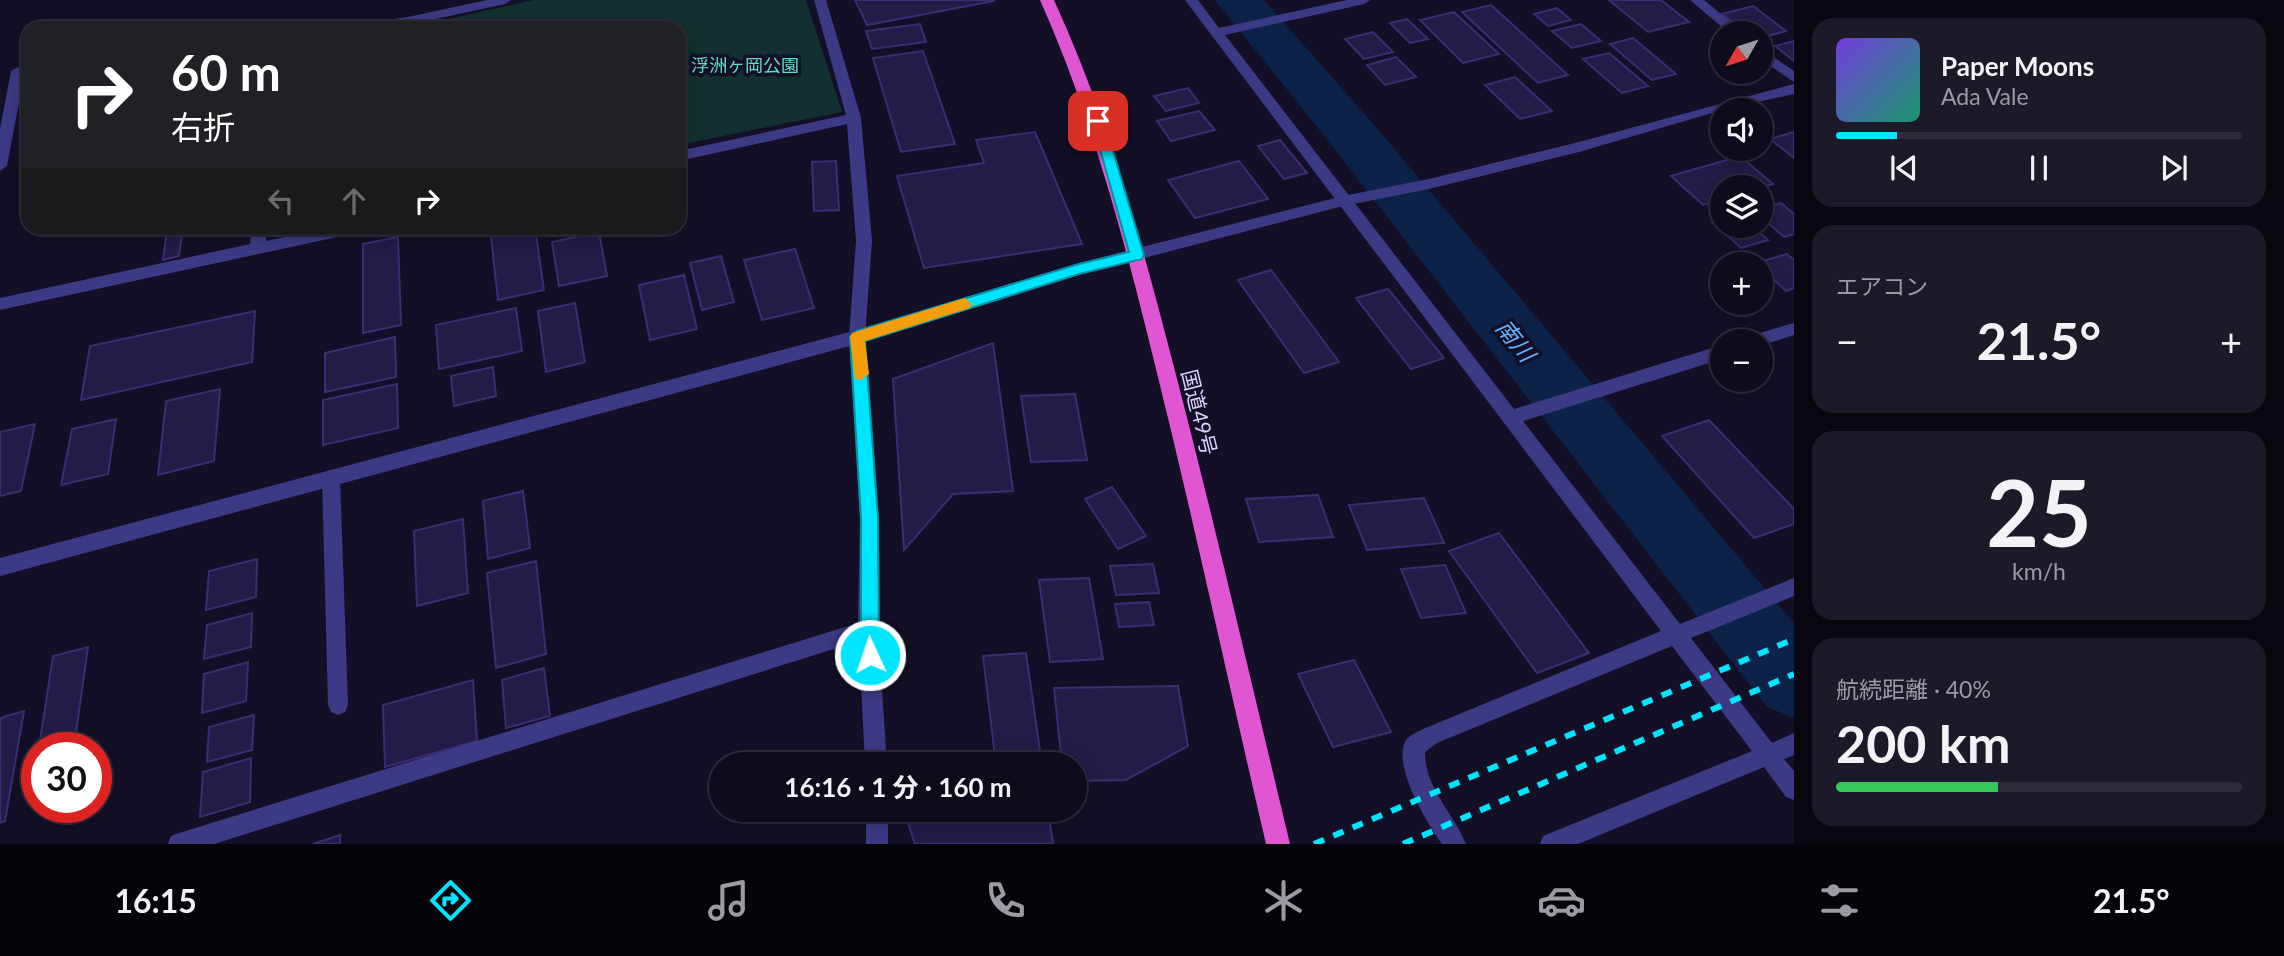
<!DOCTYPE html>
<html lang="ja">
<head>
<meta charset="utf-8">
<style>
  body { margin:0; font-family:Lato,"Noto Sans JP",sans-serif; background:#1c1929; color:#f1f3f6; height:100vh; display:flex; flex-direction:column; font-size:26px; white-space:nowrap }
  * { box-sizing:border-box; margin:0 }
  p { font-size:23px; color:#9b9ba3 }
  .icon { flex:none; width:38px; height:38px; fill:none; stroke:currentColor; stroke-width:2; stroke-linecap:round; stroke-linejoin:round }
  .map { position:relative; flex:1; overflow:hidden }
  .side { display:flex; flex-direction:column; gap:18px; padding:18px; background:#08060f; width:490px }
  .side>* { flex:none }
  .top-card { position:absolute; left:21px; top:21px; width:665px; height:214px; border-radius:21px; box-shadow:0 4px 18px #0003,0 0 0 2px #2e2b3b; background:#202124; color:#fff; overflow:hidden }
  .needle { width:46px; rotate:231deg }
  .fabs { position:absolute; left:1710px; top:21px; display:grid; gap:14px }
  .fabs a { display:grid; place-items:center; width:63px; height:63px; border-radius:50%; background:#0e0b1c; box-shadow:0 4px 18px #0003,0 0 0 2px #2e2b3b; font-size:35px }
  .speed { position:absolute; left:21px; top:732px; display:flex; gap:14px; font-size:35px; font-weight:700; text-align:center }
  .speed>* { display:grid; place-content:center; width:91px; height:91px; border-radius:50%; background:#0e0b1c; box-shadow:0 4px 18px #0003,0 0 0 2px #2e2b3b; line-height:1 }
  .speed .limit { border:10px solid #d22; background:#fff; color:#111 }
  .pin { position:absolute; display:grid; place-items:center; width:60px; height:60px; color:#fff; margin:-30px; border-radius:14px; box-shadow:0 4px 10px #0006 }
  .me { position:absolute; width:77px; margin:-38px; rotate:357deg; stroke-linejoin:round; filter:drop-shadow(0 0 5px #0008) }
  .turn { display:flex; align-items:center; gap:24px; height:147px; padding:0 35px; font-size:32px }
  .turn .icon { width:91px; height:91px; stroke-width:2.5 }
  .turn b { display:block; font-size:49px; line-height:60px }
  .lanes { display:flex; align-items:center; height:66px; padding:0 35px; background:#0003; justify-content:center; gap:35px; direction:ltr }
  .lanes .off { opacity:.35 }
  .big { font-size:52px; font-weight:700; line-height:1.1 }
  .side .widget { flex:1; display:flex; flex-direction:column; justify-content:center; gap:10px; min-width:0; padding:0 24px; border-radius:21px; background:#1c1929 }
  .side .dial { align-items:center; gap:0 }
  .dial b { font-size:91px; line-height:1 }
  .song { display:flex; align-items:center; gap:21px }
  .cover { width:84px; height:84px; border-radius:10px; background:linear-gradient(135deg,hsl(260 70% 55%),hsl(160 70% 35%)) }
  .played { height:7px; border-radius:4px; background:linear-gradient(90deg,#00e5ff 15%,#2e2b3b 15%) }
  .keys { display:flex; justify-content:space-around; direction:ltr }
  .heat { display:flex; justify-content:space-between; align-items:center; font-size:38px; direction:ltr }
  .charge { height:10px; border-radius:5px; background:linear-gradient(90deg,#34c759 40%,#2e2b3b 0) }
  .trip { position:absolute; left:709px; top:752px; width:378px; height:70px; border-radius:35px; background:#0e0b1c; box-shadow:0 4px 18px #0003,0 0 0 2px #2e2b3b; font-weight:700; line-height:70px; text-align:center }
  .menu { display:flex; height:112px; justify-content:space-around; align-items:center; background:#06040b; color:#9b9ba3 }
  .menu .icon { width:49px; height:49px }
  .menu .on { color:#00e5ff }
  .menu b { font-size:32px; color:#f1f3f6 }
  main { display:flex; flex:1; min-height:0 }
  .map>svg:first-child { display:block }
  .green { fill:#12302f }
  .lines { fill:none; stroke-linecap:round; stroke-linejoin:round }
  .river { fill:#0c2248; fill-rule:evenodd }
  .building { fill:#241b47; stroke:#3b2d73; stroke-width:2 }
  .minor { fill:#3d3a85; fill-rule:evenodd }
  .tertiary { fill:#3d3a85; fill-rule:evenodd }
  .trunk { fill:#e055d1; fill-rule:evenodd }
  .rail { stroke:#00e5ff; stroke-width:6; stroke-dasharray:11 10; stroke-linecap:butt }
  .route { fill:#00e5ff; stroke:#0095a6; stroke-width:2 }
  .slow { fill:#f59e0b }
  .labels { text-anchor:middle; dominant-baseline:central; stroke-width:7; stroke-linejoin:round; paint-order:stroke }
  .far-park-label { font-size:18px; fill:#5fe0c0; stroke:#130f26 }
  .street-label { font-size:21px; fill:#d9d4ff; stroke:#130f26 }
  .water-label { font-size:23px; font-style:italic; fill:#62b6ff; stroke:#130f26 }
</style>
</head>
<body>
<main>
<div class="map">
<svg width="1794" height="844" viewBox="0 0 1794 844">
  <rect width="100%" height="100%" fill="#130f26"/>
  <!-- green -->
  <path class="green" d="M534,0H806L842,112L679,145V28H408Z"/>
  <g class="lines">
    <!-- river -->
    <path class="river" d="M1215,0H1264L1375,126L1794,623V718L1767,707L1337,152Z"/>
  </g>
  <!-- building -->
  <path class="building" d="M855,0H994V1L867,25Z
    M1609,0H1661L1689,22L1648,32Z
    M1491,5L1568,75L1538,83L1462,12Z
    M1753,6L1786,31L1760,38V33H1747L1722,14Z
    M1557,8L1571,20L1548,26L1534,14Z
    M1454,12L1499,54L1463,63L1420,20Z
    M1407,19L1428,39L1410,43L1390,23Z
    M920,24L926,42L872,49L866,31Z
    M1581,24L1601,41L1572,48L1552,31Z
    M1373,32L1393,52L1364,59L1345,39Z
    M1633,38L1676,74L1652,80L1610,44Z
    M1794,41V61L1775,46Z
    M923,51L955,144L901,152L873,58Z
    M1609,53L1648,86L1622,93L1583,59Z
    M1396,57L1416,77L1385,85L1367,65Z
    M1515,77L1552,111L1520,119L1485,85Z
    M1188,88L1199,103L1166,111L1154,96Z
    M1199,111L1215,130L1171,141L1157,121Z
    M1035,132L1082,244L924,268L897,176L984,163L976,140Z
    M1794,132V158L1770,139Z
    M1280,140L1307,173L1284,179L1258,146Z
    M1740,156L1773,184L1760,188L1722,187V200L1703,205L1671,176Z
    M836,161L839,210L814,211L812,162Z
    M1239,161L1268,199L1195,218L1168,180Z
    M1781,203L1794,214V234L1784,237L1760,216V209Z
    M1722,219V226H1752L1768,240L1741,248L1712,222Z
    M183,228L179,256L163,260L167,230Z
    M490,228H535L544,290L498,300Z
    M599,232L607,276L559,286L552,242Z
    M398,237L401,325L363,333V244Z
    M795,249L814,308L762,320L744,260Z
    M1787,254L1794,260V288L1786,291L1760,267V264L1756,263Z
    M721,256L734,302L702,310L690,263Z
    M1271,270L1339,362L1304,373L1238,280Z
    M684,275L697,329L650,340L639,285Z
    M1388,289L1444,358L1411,369L1356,298Z
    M575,303L585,362L546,372L538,311Z
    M516,308L522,351L439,369L436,325Z
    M255,311L252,362L81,400L90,346Z
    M395,337L396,377L325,392V353Z
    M993,343L1013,491L953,494L904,550L893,379Z
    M493,367L496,396L454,406L451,376Z
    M397,384L398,428L323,445V400Z
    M220,389L214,461L158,475L166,401Z
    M1075,394L1087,460L1031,462L1021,396Z
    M116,419L108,474L61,485L72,429Z
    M1709,420L1794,509V524L1754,538L1662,436Z
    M35,424L21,491L0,496V432Z
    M1112,487L1146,536L1118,549L1085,499Z
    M523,491L530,548L488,559L483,501Z
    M1318,495L1333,537L1259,542L1246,499Z
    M1424,498L1444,543L1367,550L1349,505Z
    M463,519L468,593L417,606L414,531Z
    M1499,533L1589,653L1537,673L1449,551Z
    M257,559L256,597L206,610L209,571Z
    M536,561L546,654L496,668L487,573Z
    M1153,564L1159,593L1116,595L1110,566Z
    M1445,565L1466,613L1421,618L1401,569Z
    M1089,578L1103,659L1050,662L1039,580Z
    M1149,602L1154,625L1119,627L1115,604Z
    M252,613L251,647L204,659L207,625Z
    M88,647L74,747H39L53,656Z
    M1026,653L1042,765H996L983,656Z
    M1354,660L1391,732L1333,747L1298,674Z
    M248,662L246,701L202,713L204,674Z
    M544,668L550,716L506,728L502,680Z
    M473,680L477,741L385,767L383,705Z
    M1178,686L1188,746L1126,780L1074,781V765H1062L1054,688Z
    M24,711L5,821L0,823V718Z
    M254,715L252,750L207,762L209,727Z
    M251,758L250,802L200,817L203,772Z
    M934,810H1048L1053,844H915L907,820Z
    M340,835V844H313Z"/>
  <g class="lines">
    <!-- minor -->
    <path class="minor" d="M487,0H511L505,4L408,25L351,28L358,24L408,17Z
      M814,0H826L861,118L872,241L865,337L878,518V629L887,765H865L859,641L214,844H168L171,836L179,833L858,623L860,518L849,337L856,241L847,124L679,161V151L846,115Z
      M1185,0H1198L1219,28L1347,0H1370L1364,4L1225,35L1514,409L1722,345V359L1523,421L1680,624L1794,578V596L1691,638L1772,743L1794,733V755L1784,759L1794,771V800L1786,797L1764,767L1578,844H1540L1543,836L1752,751L1672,646L1437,743L1425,752C1425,789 1453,812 1466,844H1442C1427,823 1393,767 1405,742C1408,736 1417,732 1423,729L1661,631Z
      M1690,0H1704L1744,33H1729Z
      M1760,48L1794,71V82L1760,59Z
      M18,67L25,71L7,166L0,171V129L11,71Z
      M252,228H266V241L327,228H359L351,234L0,310V298L250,244Z
      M1794,323V335L1760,346V341H1747L1749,336Z
      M331,470L337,472L340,478L348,705L345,712L338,715L331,712L328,705L322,478L325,472Z
      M866,810H888V844H866Z"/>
    <!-- tertiary -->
    <path class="tertiary" d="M1794,84V94L1722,110L1579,152L1429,189L1343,206L1079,275L857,344L0,576V558L857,330L1079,263L1343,196L1429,179L1579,142Z"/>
    <!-- trunk -->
    <path class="trunk" d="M1040,0H1054C1109,120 1142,244 1175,371C1216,528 1252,686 1290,844H1266C1229,686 1195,526 1156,369C1125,243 1093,119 1040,0Z"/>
    <!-- rail -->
    <path class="rail" d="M1314,844L1794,639
      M1403,844L1794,674"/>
  </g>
  <!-- route -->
  <path class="route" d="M1098,117L1104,121L1144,255L1142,259L1079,274L865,341L878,518L879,655L876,661L870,664L863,661L861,655V518L850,337L857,331L1079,264L1129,252L1092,121Z"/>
  <!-- slow -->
  <path class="slow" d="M965,298L972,304L970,308L865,341L869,374L861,380L855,379L850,337L852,333Z"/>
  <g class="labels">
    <!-- far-park labels -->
    <g class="far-park-label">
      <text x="745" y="65">浮洲ヶ岡公園</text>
    </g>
    <!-- street labels -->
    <g class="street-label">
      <text transform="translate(1200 412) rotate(76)">国道49号</text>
    </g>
    <!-- water labels -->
    <g class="water-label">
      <text transform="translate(1516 340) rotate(51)">南川</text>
    </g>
  </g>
</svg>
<div class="fabs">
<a><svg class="needle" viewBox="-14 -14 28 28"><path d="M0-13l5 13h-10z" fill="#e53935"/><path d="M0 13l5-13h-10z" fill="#9b9ba3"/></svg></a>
<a><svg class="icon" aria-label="sound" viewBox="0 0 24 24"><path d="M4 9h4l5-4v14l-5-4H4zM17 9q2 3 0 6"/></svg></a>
<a><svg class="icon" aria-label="layers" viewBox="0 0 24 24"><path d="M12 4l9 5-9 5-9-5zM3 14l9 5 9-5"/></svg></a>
<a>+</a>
<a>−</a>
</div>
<div class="speed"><div class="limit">30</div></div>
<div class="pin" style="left:1098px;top:121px;background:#d93025"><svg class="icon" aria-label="arrive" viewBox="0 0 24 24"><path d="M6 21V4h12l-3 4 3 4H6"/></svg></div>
<svg class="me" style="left:870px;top:655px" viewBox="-20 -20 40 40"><circle r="17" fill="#00e5ff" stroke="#fff" stroke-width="3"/><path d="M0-11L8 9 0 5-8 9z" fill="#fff"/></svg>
<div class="trip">16:16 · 1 分 · 160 m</div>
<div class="top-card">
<div class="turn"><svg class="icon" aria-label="right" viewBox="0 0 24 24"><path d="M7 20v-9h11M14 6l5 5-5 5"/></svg><div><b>60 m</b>右折</div></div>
<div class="lanes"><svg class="icon off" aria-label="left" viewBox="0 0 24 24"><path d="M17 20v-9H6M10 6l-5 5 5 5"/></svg><svg class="icon off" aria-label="ahead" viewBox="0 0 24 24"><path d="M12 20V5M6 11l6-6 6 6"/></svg><svg class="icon" aria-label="right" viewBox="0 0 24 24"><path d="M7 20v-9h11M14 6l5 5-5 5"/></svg></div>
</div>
</div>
<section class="side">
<div class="widget">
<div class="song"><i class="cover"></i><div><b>Paper Moons</b><p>Ada Vale</p></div></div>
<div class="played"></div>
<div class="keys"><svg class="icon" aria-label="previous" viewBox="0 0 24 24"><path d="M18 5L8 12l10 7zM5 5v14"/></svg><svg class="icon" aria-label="pause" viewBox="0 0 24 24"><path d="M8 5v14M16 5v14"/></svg><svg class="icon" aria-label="next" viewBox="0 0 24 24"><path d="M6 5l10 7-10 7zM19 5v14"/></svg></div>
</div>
<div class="widget"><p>エアコン</p>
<div class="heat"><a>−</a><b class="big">21.5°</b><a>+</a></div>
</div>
<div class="widget dial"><b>25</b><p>km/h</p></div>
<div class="widget"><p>航続距離 · 40%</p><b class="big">200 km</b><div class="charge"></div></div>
</section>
</main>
<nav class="menu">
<b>16:15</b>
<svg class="icon on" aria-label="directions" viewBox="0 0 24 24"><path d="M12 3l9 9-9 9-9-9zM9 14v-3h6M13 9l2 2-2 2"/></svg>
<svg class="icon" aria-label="music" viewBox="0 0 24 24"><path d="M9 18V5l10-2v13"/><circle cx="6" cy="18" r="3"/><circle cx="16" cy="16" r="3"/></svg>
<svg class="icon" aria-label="phone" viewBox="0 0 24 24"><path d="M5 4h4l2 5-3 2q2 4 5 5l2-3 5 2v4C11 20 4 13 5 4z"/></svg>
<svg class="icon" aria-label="climate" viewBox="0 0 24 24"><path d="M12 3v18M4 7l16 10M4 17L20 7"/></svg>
<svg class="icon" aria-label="car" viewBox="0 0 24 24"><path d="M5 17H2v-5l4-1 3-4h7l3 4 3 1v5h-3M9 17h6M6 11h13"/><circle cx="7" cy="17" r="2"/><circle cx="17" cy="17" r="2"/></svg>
<svg class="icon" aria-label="filters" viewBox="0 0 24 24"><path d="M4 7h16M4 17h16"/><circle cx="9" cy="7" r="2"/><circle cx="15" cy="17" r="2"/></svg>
<b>21.5°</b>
</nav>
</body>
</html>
